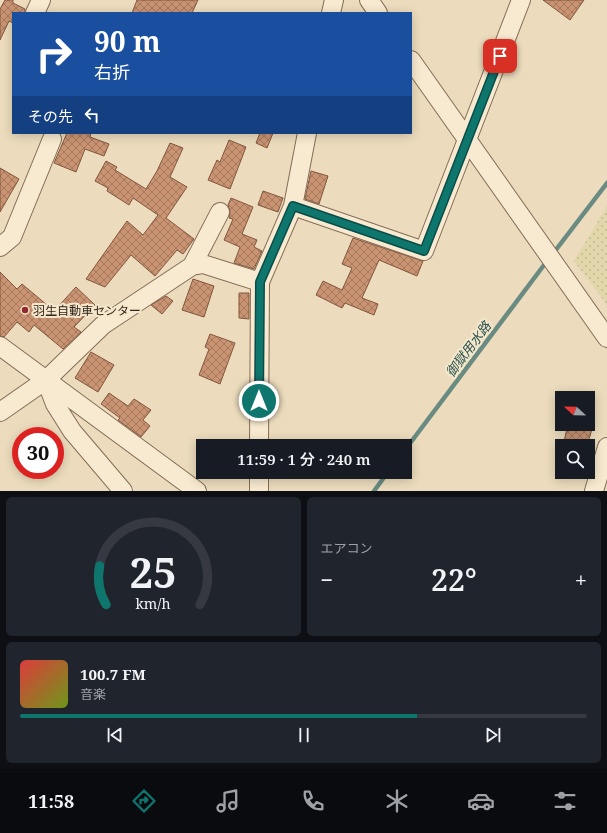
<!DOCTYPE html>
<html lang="ja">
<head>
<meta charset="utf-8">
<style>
  body { margin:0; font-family:"Noto Serif","Noto Sans JP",serif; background:#20242c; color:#f1f3f6; height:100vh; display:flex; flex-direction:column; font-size:15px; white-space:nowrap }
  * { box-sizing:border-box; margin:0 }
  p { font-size:13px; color:#9ea1a6 }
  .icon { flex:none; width:22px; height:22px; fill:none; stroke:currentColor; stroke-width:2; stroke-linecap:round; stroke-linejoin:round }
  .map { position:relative; height:491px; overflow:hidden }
  .drawer { display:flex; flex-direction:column; gap:6px; padding:6px; background:#0d0f14; flex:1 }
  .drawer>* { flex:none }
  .guide { position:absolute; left:12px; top:12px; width:400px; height:122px; border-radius:0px; box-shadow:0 2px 10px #0003; background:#1a4fa0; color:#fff; overflow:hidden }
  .needle { width:26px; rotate:292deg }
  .controls { position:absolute; left:555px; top:391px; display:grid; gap:8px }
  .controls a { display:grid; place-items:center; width:40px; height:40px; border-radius:0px; background:#171b24; box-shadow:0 2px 10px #0003; font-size:20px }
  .speed { position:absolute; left:12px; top:427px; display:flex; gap:8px; font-size:20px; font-weight:700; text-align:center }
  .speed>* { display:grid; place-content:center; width:52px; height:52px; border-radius:50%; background:#171b24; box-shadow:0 2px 10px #0003; line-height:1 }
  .speed .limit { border:6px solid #d22; background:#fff; color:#111 }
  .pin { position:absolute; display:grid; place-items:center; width:34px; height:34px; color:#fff; margin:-17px; border-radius:8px; box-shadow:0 2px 6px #0006 }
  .me { position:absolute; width:44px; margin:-22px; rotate:0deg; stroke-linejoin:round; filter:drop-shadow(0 0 3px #0008) }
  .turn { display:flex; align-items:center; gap:14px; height:84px; padding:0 16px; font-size:18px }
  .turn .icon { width:52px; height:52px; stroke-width:2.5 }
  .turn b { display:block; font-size:28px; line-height:34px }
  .then { display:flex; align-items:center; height:38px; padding:0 16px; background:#0003; gap:8px; font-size:15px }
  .big { font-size:30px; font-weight:600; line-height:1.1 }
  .drawer .card { flex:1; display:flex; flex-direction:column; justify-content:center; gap:6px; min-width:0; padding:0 14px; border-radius:6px; background:#20242c }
  .drawer .dial { align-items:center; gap:0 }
  .dial svg { height:104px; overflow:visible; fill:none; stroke:#363941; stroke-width:7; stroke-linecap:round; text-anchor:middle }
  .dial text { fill:#f1f3f6; stroke:none }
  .song { display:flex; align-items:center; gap:12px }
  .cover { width:48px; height:48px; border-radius:6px; background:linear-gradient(135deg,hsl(0 70% 55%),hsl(80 70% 35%)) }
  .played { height:4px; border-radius:2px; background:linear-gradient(90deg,#0f766e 70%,#363941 70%) }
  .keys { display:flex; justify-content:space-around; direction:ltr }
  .heat { display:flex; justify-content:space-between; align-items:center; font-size:22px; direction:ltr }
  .drawer .tiles { flex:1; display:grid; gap:6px; grid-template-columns:1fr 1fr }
  .card:last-child { grid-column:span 2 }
  .trip { position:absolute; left:196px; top:439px; width:216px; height:40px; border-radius:0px; background:#171b24; box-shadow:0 2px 10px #0003; font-weight:600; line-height:40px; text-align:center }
  .tab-bar { display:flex; height:64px; justify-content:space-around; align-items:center; background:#090b0e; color:#9ea1a6 }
  .tab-bar .icon { width:28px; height:28px }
  .tab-bar .on { color:#0f766e }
  .tab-bar b { font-size:18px; color:#f1f3f6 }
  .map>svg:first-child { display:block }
  .farmland { fill:url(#farmland-dots) }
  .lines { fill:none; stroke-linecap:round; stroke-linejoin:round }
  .stream { stroke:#698b81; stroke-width:4.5 }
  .building { fill:url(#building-cross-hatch); stroke:#82563d }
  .minor-casing { stroke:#846d57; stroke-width:20 }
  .minor { stroke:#f8ead0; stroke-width:18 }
  .route-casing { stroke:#0a4d48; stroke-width:10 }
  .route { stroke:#0f766e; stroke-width:7 }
  .poi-dot { fill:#91282d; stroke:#f4e7cc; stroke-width:1.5 }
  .labels { text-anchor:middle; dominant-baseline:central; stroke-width:4; stroke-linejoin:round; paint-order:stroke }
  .poi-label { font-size:12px; fill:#33261b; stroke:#f4e7cc; text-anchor:start }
  .water-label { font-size:13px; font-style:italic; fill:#2b534f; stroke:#f4e7cc }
</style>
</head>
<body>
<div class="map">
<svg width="607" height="491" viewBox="0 0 607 491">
  <defs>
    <pattern id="farmland-dots" width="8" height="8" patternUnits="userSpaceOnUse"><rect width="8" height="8" fill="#e2d7ab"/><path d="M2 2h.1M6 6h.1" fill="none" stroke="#c2b893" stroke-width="1.8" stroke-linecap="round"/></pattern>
    <pattern id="building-cross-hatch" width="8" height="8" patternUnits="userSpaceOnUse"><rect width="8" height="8" fill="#ca9473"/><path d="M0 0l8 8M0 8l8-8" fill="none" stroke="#a5795e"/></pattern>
  </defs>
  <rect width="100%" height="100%" fill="#ecdcbd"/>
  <!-- farmland -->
  <path class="farmland" d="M607,206V305L574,261Z"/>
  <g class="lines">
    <!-- stream -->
    <path class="stream" d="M555,251L607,183
      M405,450L547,261
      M374,491L388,472"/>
  </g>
  <!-- building -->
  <path class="building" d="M5,0H13V3L25,9V13H13V23L9,21L0,40V9Z
    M137,0H198L192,13H132Z
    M543,0H584L570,20Z
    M67,133H91L90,137L109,144L104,156L85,149L76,172L54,163Z
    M260,133H273L267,148L256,143Z
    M229,140L246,147L230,189L208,180L217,160L220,162Z
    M170,143L183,148L170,177L187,187L166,218L194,239L183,254L177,250L155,276L131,255L105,287L86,279L127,221L143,235L158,215L133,198L129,205L107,191L108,188L95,181L106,161L117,167L115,170L146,189L157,171Z
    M0,168L19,179L0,212Z
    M311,171L328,176L319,204L305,199Z
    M263,191L283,198L278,212L258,205Z
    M231,198L253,207L242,234L257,240L254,247L262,251L254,269L234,263L240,247L224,240L233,219L229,218L230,211L228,205Z
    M353,238L423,261L417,276L379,260L362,298L378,304L374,315L345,303L342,308L316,295L323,281L342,290L352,268L342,264Z
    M0,272L17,289L22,284L53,310H55L76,287L95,305L74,327L81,332L63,349L34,325L29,332L17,322L4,337L0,336Z
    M193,279L214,286L204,317L182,310Z
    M239,293H249V319L239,318Z
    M166,296L173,301L162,314L151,305Z
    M210,334L235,343L220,384L199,375L209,349L205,347Z
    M91,352L114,365L98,392L75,378Z
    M109,393L128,406L134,399L151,410L143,420L150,426L141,437L118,420L120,418L101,404Z
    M568,424H586L585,427L592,429L587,446H563Z"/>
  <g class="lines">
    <defs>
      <path id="minor" d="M369,0L378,13
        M35,13L41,0
        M331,13L334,0
        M411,60L607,338
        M293,206L424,251L521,0
        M0,247L12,237L52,139
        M192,266L220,212
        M0,346L197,491
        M46,380L55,404L72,431L123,491
        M0,412L46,380L103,325L192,266L203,264L260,282
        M259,446L260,282L293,206L307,133
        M259,491V472
        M594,491L607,447"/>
    </defs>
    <!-- minor casing -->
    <use href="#minor" class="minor-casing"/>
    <!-- minor -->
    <use href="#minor" class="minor"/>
  </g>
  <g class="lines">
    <defs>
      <path id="route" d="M259,401L260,282L293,206L424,251L500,56"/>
    </defs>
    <!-- route casing -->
    <use href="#route" class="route-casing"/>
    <!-- route -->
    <use href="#route" class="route"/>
  </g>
  <!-- markers -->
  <circle class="poi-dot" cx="25" cy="310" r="4"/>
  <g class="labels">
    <!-- poi labels -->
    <g class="poi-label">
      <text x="33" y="310">羽生自動車センター</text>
    </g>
    <!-- water labels -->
    <g class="water-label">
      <text transform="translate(468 349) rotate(-53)">御獄用水路</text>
    </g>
  </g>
</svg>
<div class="controls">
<a><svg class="needle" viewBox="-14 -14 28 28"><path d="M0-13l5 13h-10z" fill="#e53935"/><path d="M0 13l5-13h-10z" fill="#9ea1a6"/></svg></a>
<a><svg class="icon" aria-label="search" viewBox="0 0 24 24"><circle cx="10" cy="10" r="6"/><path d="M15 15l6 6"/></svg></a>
</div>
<div class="speed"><div class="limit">30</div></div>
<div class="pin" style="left:500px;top:56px;background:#d93025"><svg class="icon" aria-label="arrive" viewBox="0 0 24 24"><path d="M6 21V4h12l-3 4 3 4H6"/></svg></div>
<svg class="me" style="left:259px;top:401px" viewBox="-20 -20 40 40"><circle r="17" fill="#0f766e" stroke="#fff" stroke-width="3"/><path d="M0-11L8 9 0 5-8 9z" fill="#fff"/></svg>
<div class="trip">11:59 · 1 分 · 240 m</div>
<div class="guide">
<div class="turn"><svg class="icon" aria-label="right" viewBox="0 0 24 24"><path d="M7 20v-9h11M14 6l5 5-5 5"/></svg><div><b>90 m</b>右折</div></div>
<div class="then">その先<svg class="icon" aria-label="left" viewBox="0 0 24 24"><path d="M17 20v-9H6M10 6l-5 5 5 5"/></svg></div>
</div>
</div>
<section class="drawer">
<div class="tiles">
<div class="card dial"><svg viewBox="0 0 100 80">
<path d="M14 69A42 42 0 1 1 86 69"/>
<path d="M14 69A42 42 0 0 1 9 39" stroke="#0f766e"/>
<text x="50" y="56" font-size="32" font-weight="700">25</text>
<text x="50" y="72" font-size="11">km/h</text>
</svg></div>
<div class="card"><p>エアコン</p>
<div class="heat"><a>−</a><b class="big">22°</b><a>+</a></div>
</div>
<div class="card">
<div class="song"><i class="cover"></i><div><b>100.7 FM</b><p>音楽</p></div></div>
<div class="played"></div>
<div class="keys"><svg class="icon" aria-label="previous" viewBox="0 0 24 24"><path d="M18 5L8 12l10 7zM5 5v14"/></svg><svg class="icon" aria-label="pause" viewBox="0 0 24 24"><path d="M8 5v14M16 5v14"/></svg><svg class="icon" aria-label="next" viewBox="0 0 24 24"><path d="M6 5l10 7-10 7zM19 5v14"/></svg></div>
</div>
</div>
</section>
<nav class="tab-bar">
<b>11:58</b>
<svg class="icon on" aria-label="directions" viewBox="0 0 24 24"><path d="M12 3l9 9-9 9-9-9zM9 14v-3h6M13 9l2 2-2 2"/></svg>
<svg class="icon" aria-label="music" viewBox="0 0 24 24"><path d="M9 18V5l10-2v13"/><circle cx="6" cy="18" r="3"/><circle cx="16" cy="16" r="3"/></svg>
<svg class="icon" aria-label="phone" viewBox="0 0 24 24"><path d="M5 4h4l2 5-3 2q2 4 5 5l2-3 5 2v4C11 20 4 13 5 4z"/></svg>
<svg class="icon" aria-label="climate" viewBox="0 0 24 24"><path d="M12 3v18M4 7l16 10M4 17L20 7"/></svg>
<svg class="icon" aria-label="car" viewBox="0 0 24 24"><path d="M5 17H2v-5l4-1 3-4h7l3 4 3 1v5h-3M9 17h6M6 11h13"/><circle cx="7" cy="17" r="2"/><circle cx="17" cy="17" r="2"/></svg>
<svg class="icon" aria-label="filters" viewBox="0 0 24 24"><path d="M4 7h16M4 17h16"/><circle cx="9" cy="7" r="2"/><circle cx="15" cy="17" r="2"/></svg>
</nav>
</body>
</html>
